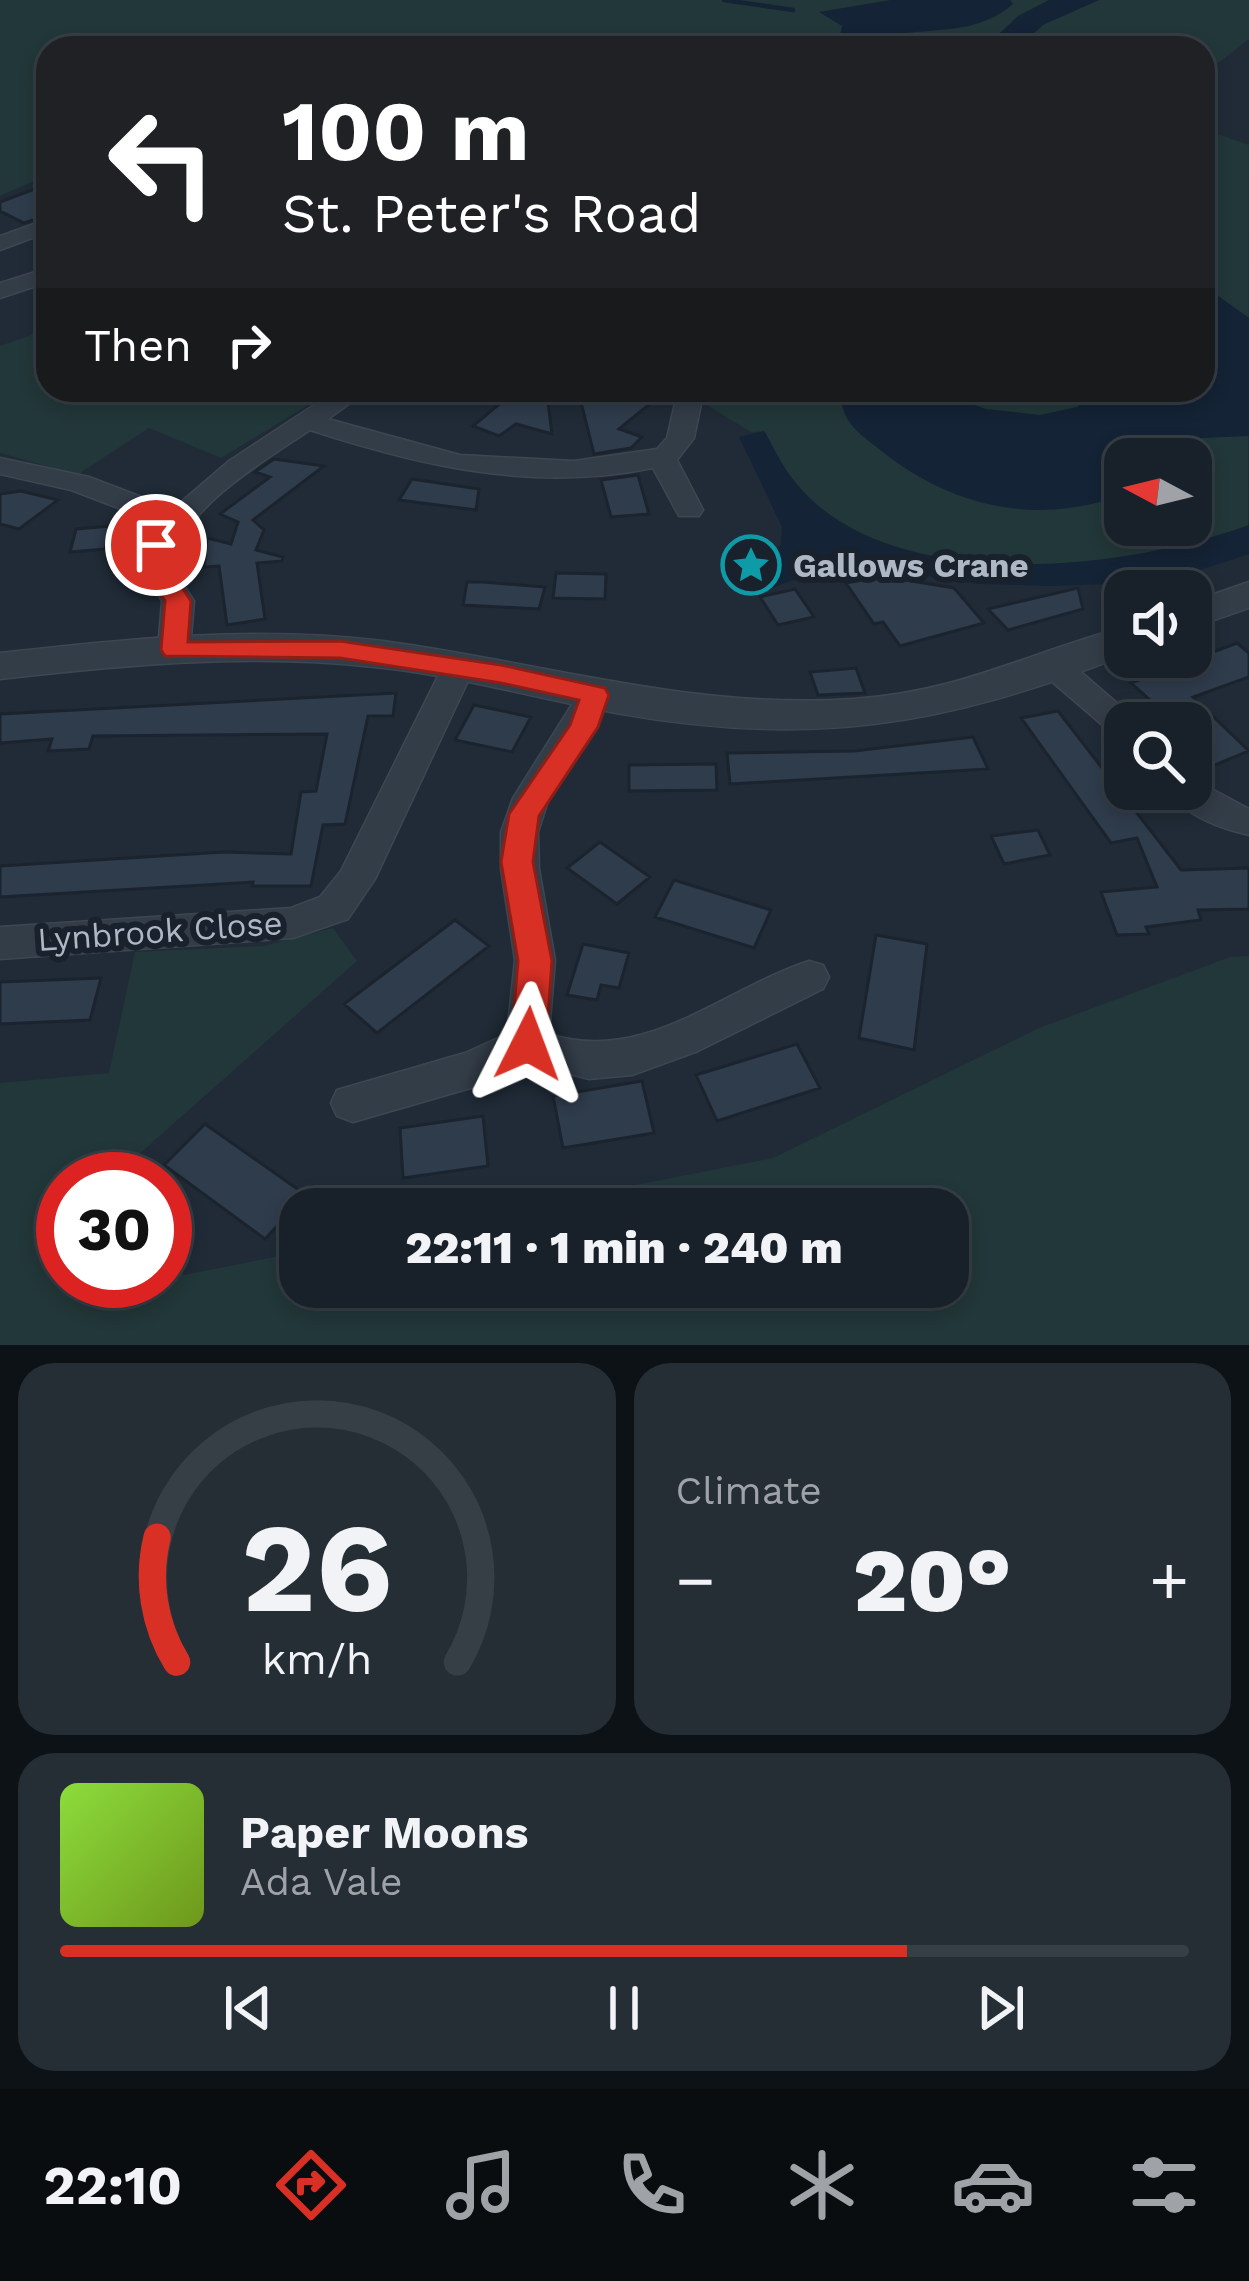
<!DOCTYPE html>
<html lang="en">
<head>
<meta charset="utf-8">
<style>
  body { margin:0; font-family:"Work Sans",sans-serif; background:#252d35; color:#f1f3f6; height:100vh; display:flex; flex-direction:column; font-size:45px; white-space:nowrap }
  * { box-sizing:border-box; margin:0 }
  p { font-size:39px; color:#9fa3a8 }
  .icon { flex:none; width:66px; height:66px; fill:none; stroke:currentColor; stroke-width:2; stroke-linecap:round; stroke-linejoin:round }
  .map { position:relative; height:1345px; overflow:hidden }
  .side { display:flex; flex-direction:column; gap:18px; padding:18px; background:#0d1217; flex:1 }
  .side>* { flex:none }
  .guide { position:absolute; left:36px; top:36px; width:1179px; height:366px; border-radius:36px; box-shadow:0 6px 18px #0003,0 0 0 3px #363e46; background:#202124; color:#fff; overflow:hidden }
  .needle { width:78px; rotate:277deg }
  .fabs { position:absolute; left:1104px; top:438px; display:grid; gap:24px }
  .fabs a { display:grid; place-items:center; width:108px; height:108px; border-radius:24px; background:#182029; box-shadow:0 6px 18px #0003,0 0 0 3px #363e46; font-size:60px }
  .speed { position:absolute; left:36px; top:1152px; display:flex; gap:24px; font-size:60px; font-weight:700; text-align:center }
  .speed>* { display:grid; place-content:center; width:156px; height:156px; border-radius:50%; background:#182029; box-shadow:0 6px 18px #0003,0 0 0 3px #363e46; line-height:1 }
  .speed .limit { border:18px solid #d22; background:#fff; color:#111 }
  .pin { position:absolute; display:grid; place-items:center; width:102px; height:102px; color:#fff; margin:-51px; border:6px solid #fff; border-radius:50%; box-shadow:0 3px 12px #0007 }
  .me { position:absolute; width:132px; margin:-66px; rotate:3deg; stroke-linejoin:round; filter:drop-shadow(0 0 9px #0008) }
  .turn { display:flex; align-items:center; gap:42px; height:252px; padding:0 48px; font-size:54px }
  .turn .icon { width:156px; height:156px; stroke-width:2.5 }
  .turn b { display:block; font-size:84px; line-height:102px }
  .then { display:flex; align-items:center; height:114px; padding:0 48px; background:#0003; gap:24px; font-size:45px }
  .big { font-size:90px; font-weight:800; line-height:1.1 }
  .side .widget { flex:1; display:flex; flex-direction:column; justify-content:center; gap:18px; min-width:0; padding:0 42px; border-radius:36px; background:#252d35 }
  .side .dial { align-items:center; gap:0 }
  .dial svg { height:312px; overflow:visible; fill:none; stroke:#363e46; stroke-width:7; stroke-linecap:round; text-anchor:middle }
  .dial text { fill:#f1f3f6; stroke:none }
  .song { display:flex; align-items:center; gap:36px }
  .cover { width:144px; height:144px; border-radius:18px; background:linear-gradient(135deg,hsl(90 70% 55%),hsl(80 70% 35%)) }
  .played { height:12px; border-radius:6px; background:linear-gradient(90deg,#d93025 75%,#363e46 75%) }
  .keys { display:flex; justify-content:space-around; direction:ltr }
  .heat { display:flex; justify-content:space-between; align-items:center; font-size:66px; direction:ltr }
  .side .tiles { flex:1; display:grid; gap:18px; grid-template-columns:1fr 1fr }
  .widget:last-child { grid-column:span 2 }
  .trip { position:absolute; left:279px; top:1188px; width:690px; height:120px; border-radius:36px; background:#182029; box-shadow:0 6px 18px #0003,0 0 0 3px #363e46; font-weight:800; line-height:120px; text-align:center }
  .tab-bar { display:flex; height:192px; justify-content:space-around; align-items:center; background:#0a0d10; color:#9fa3a8 }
  .tab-bar .icon { width:84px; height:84px }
  .tab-bar .on { color:#d93025 }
  .tab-bar b { font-size:54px; color:#f1f3f6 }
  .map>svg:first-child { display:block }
  .green { fill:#223739; fill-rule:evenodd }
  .water { fill:#142335 }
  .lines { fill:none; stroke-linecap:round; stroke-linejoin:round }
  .stream { stroke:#142335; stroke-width:4.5 }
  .building { fill:#2f3c4c; stroke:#1b242e; stroke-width:3 }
  .minor-casing { stroke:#3d4651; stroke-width:3 }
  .tertiary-casing { stroke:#3d4651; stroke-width:3 }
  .minor { fill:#333d48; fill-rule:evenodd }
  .tertiary { fill:#333d48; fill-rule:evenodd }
  .route { fill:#d93025; stroke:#8d1f18; stroke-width:3 }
  .labels { text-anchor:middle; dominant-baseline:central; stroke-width:12; stroke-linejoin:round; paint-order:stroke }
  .poi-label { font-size:33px; font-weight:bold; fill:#aeb8c5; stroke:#19222c; text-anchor:start }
  .street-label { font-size:33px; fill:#aeb8c5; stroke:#19222c }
</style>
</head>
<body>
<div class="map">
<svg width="1249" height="1345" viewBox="0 0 1249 1345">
  <rect width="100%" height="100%" fill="#202b37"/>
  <!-- green -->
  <path class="green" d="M0,0H1249V39L1203,75V48H48V175L0,196Z
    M1203,129L1249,145L1248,526C1216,537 1184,550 1150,555C1042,573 867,576 792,479C781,465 773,447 764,431L751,432L705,404L709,390H1203ZM1125,459H1191V525H1125Z
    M48,329V390H333L221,458L149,428L77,475L0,453V346Z
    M333,928L357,961L111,1179H63V1281H165V1257L184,1275L300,1252V1287H948V1209H514L773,1158L1039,1028L1230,957L1249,956V1345H0V1083L109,1073L135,952L264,946Z"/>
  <!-- water -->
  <path class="water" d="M891,0H1010L1013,4C971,41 916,23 866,42L863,48H837L842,26L819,12Z
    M1049,0H1099L1043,25L1018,48H984L1018,16Z
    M1203,285L1249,318V436L1202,438L1178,459H1125L1122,495C1037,526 953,507 884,453C866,438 847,428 842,405L889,390H931L986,409L1040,415L1077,407L1098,390H1203Z
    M764,431C773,446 781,464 792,478C883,600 1126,570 1249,525V554L1164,582L1051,586L978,584L841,562L759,593L744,574L781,545L782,527L739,437Z"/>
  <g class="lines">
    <!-- stream -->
    <path class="stream" d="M724,0L793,10"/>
  </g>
  <!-- building -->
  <path class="building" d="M48,184V215L24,223L0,211V202Z
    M516,390H560L548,402L552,434L516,424L499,436L473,426Z
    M578,390H667L619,429L642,437L631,448L594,454Z
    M274,459L324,466L253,520L264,530L256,550L283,557L282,561L257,563L265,619L227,625L219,566L204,567L207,538L231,544L238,522L220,514L270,477L255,472Z
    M638,475L649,514L611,517L601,480Z
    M412,479L479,489L476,510L399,500Z
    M21,491L58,500L19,529L0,524V494Z
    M111,526L105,549L70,552L76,529Z
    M556,573L606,574L605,599L553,598Z
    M881,576L954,588L984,623L900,646L883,622L874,624L846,583Z
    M467,582H483L545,587L539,609L463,605Z
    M1078,588L1083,609L1008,630L988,609Z
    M795,589L814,617L778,625L760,597Z
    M1237,643L1249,653V677L1193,697L1249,751L1215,765L1192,744L1197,742L1191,737V723H1176L1131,683Z
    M856,668L865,693L818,695L810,672Z
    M396,693L393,716H368L345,824L323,825L311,886H252L253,882L0,897V866L224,852L291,854L301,792L316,791L327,734L93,736L89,749L48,751L52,739L0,743V714Z
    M474,705L531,717L512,752L455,740Z
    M1058,711L1181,870L1249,868V909L1198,910L1201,920L1146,927L1149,934L1117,935L1101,892L1157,887L1137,838L1111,843L1021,718Z
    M973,737L988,769L730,784L727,753L854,751Z
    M716,764L717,790L629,791V765Z
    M1038,830L1050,855L1004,864L991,836Z
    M600,842L650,877L617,904L567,868Z
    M674,880L771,910L754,948L655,917Z
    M455,920L489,946L377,1033L344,1004Z
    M876,935L927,944L914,1050L859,1038Z
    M583,944L629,953L619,988L601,985L597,1000L567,995Z
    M101,978L90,1020L0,1024V982Z
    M797,1044L820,1088L717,1121L696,1075Z
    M642,1081L654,1133L563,1148L553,1096Z
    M483,1116L488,1166L403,1178L400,1128Z
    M205,1124L306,1195L265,1239L164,1165Z"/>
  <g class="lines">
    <defs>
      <path id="minor" d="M48,219V232L0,250V236Z
        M48,268V282L0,298V283Z
        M337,390H368L328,419L460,455L574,461L657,449L667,438L678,390H704L694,438L677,460L703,510L699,516H679L653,468C534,492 424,467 310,430C258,465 192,502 169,563L194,601L190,650L174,660L158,650L162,601L139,563L160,524L71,490L0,474V458L89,477L173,509L229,461Z
        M1055,656L1067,660L1140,723H1125V738L1113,734L1043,674L1039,667L1043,660Z
        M458,657L470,661L474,668L375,879L348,919L293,938L0,959V927L291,908L320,897L341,871L442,668L446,661Z
        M595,684L607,687L612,695L549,798L538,832L539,869L555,960L549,1034C645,1065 723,989 809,961L823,965L829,977L823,989L698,1051L632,1075L589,1079L529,1063L474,1087L353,1122L337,1116L331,1103L337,1090L465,1053L507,1034L515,960L501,869V832L513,798L583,687Z
        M1191,778L1249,809V835C1221,829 1183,815 1167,789H1191Z"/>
      <path id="tertiary" d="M1249,582V608L1191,628V602Z
        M1125,627V655C944,726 810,748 616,713C535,698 455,675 374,667C249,653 124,665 0,679V653C126,639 256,625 383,641C540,662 691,710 853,699C960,692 1027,653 1125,627Z"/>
    </defs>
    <!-- minor casing -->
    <use href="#minor" class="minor-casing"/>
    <!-- tertiary casing -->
    <use href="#tertiary" class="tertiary-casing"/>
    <!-- minor -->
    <use href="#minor" class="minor"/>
    <!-- tertiary -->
    <use href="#tertiary" class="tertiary"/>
  </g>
  <!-- route -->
  <path class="route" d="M156,538L169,545L166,563L191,601L188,642L340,641L501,665L605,688L609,695L598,727L539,816L533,862L552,961L546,1044L541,1054L528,1058L516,1054L511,1044L518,961L501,862L509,814L570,725L579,700L501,683L340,658L165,656L161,650L165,601L141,563L144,545Z"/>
  <!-- icons -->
  <defs>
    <symbol id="sight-ring" viewBox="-11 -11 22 22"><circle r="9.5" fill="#19222c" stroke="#0f9aa8" stroke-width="1.5"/><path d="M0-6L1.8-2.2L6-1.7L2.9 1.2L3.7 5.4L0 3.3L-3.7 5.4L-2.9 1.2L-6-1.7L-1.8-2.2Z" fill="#0f9aa8"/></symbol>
  </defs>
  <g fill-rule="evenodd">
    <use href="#sight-ring" x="718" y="532" width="66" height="66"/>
  </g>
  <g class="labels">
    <!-- poi labels -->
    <g class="poi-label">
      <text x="793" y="565">Gallows Crane</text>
    </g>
    <!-- street labels -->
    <g class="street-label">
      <text transform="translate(160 931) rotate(-4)">Lynbrook Close</text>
    </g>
  </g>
</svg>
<div class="fabs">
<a><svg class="needle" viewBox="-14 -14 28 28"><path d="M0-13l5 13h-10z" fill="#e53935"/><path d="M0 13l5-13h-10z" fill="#9fa3a8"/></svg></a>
<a><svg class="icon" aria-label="sound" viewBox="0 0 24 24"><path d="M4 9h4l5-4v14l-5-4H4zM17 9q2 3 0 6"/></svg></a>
<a><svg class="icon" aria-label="search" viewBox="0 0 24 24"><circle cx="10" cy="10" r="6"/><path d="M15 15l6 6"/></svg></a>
</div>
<div class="speed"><div class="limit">30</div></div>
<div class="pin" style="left:156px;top:545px;background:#d93025"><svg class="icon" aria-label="arrive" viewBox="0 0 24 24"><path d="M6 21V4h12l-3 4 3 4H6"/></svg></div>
<svg class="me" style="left:528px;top:1044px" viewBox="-20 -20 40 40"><path d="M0-17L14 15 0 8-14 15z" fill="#d93025" stroke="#fff" stroke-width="4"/></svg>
<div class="trip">22:11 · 1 min · 240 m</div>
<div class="guide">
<div class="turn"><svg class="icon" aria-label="left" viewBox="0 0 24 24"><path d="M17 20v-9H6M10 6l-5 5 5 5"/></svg><div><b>100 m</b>St. Peter's Road</div></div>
<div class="then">Then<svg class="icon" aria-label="right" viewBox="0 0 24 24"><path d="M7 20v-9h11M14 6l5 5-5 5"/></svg></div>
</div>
</div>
<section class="side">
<div class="tiles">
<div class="widget dial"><svg viewBox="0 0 100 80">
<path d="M14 69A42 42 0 1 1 86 69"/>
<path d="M14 69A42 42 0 0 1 9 37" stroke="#d93025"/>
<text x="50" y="56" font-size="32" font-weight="700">26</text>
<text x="50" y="72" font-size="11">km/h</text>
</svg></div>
<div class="widget"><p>Climate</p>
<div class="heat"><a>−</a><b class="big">20°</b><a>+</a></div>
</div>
<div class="widget">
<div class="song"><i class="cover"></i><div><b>Paper Moons</b><p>Ada Vale</p></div></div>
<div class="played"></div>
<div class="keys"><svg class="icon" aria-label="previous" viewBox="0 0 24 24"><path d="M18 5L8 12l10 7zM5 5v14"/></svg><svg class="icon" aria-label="pause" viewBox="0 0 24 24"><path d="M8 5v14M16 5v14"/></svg><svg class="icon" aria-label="next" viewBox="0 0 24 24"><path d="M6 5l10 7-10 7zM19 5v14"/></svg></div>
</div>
</div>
</section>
<nav class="tab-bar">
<b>22:10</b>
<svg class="icon on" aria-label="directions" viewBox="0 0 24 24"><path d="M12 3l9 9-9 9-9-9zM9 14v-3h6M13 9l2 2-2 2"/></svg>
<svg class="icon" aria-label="music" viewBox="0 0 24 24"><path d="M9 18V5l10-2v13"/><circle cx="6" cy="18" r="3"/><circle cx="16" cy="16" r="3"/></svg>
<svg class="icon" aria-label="phone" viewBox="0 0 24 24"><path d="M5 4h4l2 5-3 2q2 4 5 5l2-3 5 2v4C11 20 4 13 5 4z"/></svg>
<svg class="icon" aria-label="climate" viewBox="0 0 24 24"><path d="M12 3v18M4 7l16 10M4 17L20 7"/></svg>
<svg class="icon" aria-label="car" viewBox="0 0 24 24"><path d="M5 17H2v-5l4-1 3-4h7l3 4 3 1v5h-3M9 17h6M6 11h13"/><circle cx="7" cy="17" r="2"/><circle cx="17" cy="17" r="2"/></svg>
<svg class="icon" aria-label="filters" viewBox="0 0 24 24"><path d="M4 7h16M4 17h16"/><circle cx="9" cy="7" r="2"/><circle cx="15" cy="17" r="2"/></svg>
</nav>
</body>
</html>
